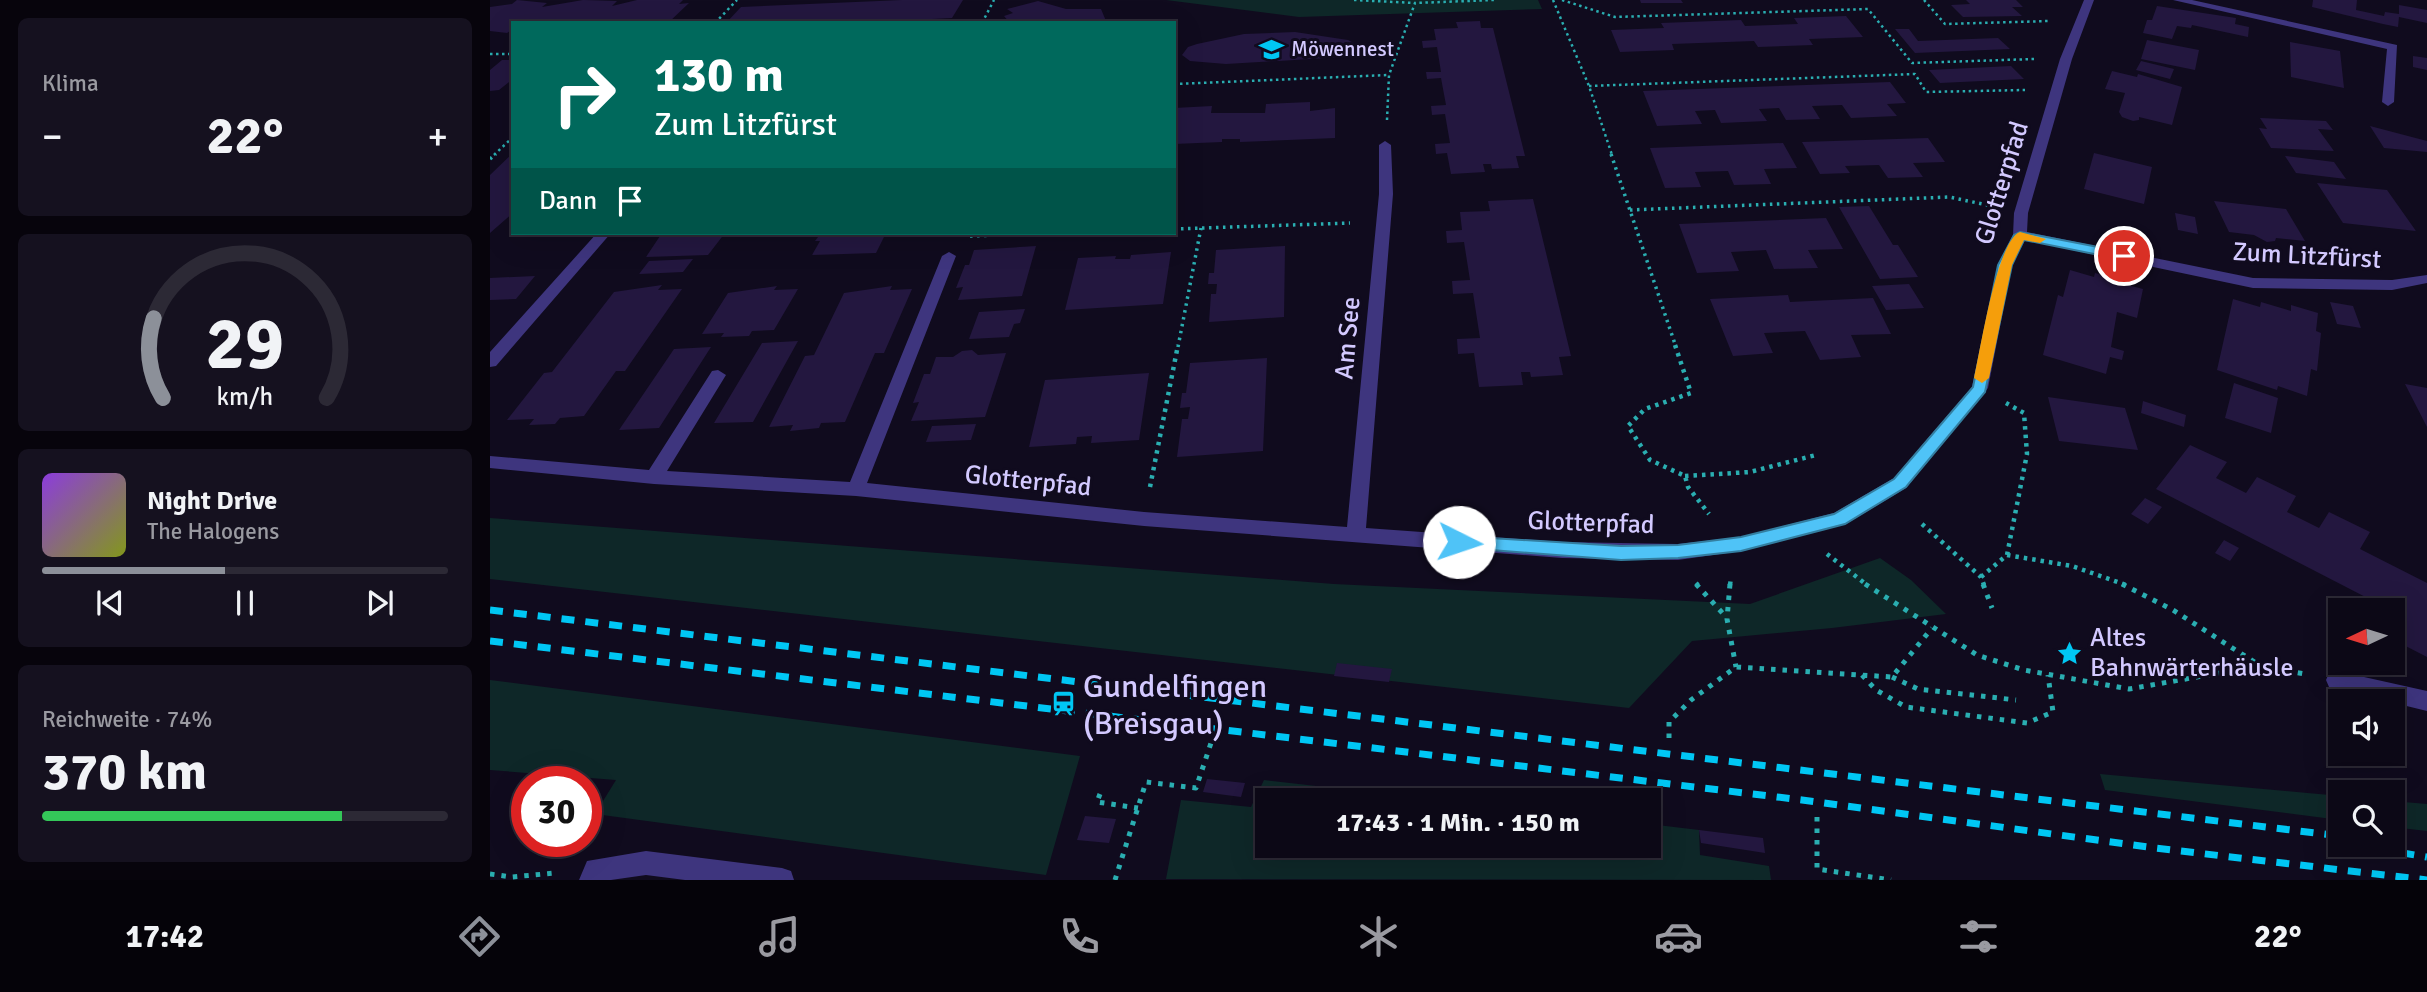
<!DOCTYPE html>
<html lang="de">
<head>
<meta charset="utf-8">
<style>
  body { margin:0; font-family:Signika,sans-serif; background:#15111f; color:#f1f3f6; height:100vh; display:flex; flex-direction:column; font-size:26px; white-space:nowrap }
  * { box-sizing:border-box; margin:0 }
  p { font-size:23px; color:#9a9aa1 }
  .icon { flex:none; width:38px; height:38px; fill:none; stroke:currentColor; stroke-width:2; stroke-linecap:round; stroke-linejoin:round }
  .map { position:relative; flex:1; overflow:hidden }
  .sheet { display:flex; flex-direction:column; gap:18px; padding:18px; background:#07040c; width:490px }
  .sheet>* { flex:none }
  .guide { position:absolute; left:21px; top:21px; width:665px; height:214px; border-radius:0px; box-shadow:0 7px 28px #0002,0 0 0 2px #2c2935; background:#00695c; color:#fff; overflow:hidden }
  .needle { width:46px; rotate:266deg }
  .tools { position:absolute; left:1838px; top:598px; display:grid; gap:14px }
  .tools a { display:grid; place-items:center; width:77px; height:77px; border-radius:0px; background:#0c0816; box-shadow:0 7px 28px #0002,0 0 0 2px #2c2935; font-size:35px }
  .speed { position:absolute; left:21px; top:766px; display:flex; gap:14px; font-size:35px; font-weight:700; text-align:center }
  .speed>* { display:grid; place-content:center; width:91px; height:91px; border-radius:50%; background:#0c0816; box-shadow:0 7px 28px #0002,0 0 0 2px #2c2935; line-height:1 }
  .speed .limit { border:10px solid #d22; background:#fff; color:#111 }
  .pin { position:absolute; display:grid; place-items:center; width:60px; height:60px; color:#fff; margin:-30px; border:4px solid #fff; border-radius:50%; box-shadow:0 2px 7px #0007 }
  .me { position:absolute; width:77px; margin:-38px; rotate:94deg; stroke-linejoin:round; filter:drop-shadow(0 0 5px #0008) }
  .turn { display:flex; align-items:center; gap:24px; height:147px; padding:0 28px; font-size:32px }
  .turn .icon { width:91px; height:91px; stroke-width:2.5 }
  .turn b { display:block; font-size:49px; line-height:60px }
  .then { display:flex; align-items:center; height:66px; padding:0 28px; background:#0003; gap:14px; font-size:26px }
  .big { font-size:52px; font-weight:700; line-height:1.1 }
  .sheet .tile { flex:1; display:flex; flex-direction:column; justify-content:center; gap:10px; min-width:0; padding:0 24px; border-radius:10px; background:#15111f }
  .sheet .dial { align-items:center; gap:0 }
  .dial svg { height:182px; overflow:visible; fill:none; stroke:#2c2935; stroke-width:7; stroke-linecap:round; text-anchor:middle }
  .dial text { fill:#f1f3f6; stroke:none }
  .song { display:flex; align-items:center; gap:21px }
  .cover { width:84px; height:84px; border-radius:10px; background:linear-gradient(135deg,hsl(270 70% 55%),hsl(70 70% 35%)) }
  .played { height:7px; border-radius:4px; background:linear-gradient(90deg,#8c9099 45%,#2c2935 45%) }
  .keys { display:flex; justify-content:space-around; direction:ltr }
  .heat { display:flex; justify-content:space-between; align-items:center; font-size:38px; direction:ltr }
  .charge { height:10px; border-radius:5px; background:linear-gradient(90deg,#34c759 74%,#2c2935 0) }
  .trip { position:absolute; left:765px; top:788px; width:406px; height:70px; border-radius:0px; background:#0c0816; box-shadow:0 7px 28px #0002,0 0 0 2px #2c2935; font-weight:700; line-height:70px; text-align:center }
  .tabs { display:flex; height:112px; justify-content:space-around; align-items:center; background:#050309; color:#9a9aa1 }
  .tabs .icon { width:49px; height:49px }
  .tabs .current { color:#8c9099 }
  .tabs b { font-size:32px; color:#f1f3f6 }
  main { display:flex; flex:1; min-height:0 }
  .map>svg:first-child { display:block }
  .green { fill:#0e2728 }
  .building { fill:#23173f }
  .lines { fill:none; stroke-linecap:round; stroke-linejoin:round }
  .path-far3 { stroke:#2aaeb1; stroke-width:2.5; stroke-dasharray:2.5 3.5; stroke-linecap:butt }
  .path-far2 { stroke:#2aaeb1; stroke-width:3.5; stroke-dasharray:2.5 4.5; stroke-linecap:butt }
  .path-far1 { stroke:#2aaeb1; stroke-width:4.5; stroke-dasharray:3.5 5; stroke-linecap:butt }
  .path { stroke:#2aaeb1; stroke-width:5; stroke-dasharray:4.5 7; stroke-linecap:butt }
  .minor { fill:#3e357e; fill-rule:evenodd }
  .rail { stroke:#00c7f4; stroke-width:7; stroke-dasharray:13 11; stroke-linecap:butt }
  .route { fill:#4fc3f7; stroke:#337fa1; stroke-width:2 }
  .slow { fill:#f59e0b }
  .labels { text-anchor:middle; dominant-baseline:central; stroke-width:6; stroke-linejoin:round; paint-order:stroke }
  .far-poi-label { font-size:21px; fill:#d3c9ff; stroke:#100b1e; text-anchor:start }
  .street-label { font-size:26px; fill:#d3c9ff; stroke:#100b1e }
  .poi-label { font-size:26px; fill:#d3c9ff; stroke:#100b1e; text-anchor:start }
  .near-poi-label { font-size:32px; fill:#d3c9ff; stroke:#100b1e; text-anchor:start }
</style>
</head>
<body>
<main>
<section class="sheet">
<div class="tile"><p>Klima</p>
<div class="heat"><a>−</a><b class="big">22°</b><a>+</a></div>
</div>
<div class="tile dial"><svg viewBox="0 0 100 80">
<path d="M14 69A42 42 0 1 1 86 69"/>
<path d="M14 69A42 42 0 0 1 10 34" stroke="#8c9099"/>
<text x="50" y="56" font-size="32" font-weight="700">29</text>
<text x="50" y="72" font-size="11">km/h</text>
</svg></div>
<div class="tile">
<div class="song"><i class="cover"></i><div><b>Night Drive</b><p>The Halogens</p></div></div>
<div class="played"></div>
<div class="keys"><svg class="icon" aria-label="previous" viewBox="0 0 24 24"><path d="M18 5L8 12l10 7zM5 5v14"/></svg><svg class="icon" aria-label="pause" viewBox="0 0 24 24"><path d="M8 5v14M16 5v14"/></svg><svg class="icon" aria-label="next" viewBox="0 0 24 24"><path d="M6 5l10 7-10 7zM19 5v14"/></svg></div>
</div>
<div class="tile"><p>Reichweite · 74%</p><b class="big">370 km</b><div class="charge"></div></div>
</section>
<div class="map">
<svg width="1937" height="880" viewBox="0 0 1937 880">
  <rect width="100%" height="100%" fill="#100b1e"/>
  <!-- green -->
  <path class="green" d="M676,0H1048L1052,9L809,17Z
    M0,518L844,584L1260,604L1390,558L1421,580L1456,614L1342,628L1202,641L1139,708L0,579Z
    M0,680L590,756L556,875L105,814L126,780L0,770Z
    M1610,774L1850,796V820L1615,790Z
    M774,780L949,800H777V845H1158L1159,824L1209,830L1210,855L1279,866L1281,880L676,879L691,800L761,807Z
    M1902,801L1937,804V831L1902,827Z"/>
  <!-- building -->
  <path class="building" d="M27,0L57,3L52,7L93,0L127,1L122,6L147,0H193L189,4L199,3L178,23H23V29L17,33L0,31V7L22,4Z
    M412,0H473L462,18L363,23H236L251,7Z
    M1150,0H1191L1193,3H1151Z
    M1476,0H1526L1533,7H1522L1532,16L1473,17L1461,5L1480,4Z
    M1823,0H1867L1866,10L1894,16L1895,12L1909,14V5L1937,10V23L1909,17L1908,27L1893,24L1822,7Z
    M548,1L576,9H611L616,21L520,23L514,16L523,13L517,9Z
    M1667,6L1746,18L1745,24L1759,27L1758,37L1702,25L1701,28L1687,26L1682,39L1653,33L1657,20H1662Z
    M1356,16L1373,37L1319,39L1323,45L1268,47L1264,41L1182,44L1184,50L1130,52L1121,30L1174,28L1171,23L1251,20L1255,26L1308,24L1304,18Z
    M990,21L991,28H1003L1035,156H1026L1029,168L1002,169L1001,164H993L995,172L961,174L957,153L946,154L945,144L960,143L955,114L942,115L941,106L956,105L951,78L937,79L936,72H951L947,47L933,48L932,41L946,40L944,29L968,28L966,22Z
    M1405,29H1419L1428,41L1508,38L1520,49L1425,53Z
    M805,32L858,40L864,43L866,51L854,57L736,64L700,61L692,55L698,47L707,44L754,34Z
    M1657,40L1709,50L1705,70L1651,59Z
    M1800,42L1850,51L1854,88L1801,77Z
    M1923,56L1937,58V70L1923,67Z
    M12,60H23V79L9,90L0,91V70Z
    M1651,61L1684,69L1680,79L1646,70Z
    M1521,66L1534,79L1450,83L1439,70Z
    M1622,71L1647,77L1648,74L1692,87L1682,125L1649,117V120L1643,121L1632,117L1629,112L1635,93L1615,89Z
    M1400,82L1416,103L1397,104L1407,116L1361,118L1352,105L1322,106L1330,119L1296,120L1289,108L1269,109L1277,121L1231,123L1225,110L1205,111L1212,124L1167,126L1153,91Z
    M820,102V111L845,108V138L750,142V139H732V142L684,144V108L722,106L721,113H775L776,104Z
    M1770,118L1836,121L1843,130L1828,129L1844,151L1781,148L1769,128L1777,129Z
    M1880,126L1937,141V152L1894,148Z
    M1438,138L1455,162L1423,163L1433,177L1398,178L1389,165L1355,166L1360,173L1330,174L1312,142Z
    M1293,143L1307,168L1274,169L1281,184L1244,185L1238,171L1205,172L1211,187L1175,188L1160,148Z
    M23,153V213L0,233V175Z
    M1604,153L1662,167L1654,204L1594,189Z
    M1795,156L1844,162L1856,179L1806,173Z
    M1827,183L1897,190L1926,231L1853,223Z
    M1043,199L1081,356L1069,357L1073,375L1041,377L1040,372H1031L1033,385L989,387L984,353L968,354L967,339L990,338L983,293L963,294L962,281L980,280L974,242L957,243L956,231L972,230L970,212L1000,211L998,201Z
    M1724,201L1796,209L1815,241L1786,238L1785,241L1777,242L1764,235L1739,232Z
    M1379,206L1403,245H1408L1428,277L1390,279L1349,207Z
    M1685,213L1705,217L1708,234L1688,230Z
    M1336,218L1353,249L1318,250L1328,268L1284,269L1276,250L1241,252L1249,271L1207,273L1189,224Z
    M172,233H235L218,255L156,257Z
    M331,233H396L386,253L322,255L330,241H325Z
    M546,246L532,296L468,300L473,287L466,288L475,265H479L484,250Z
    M795,246L794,317L719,322L721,294H726L727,284H718L719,273H724L726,250Z
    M681,252L673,304L575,310L588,258L626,256L625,259H640L641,255Z
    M203,259L193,272L149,274L159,261Z
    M1580,270L1604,277L1605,273L1631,280L1630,283L1653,289L1647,318L1627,312L1621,347L1634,351L1632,360L1620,357L1616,374L1553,355L1568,295L1573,297Z
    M45,276L26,299L0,300V278Z
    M1419,284L1434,308L1396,310L1382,286Z
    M172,285L168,290L192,289L135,371H126L94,416L70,418L65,424L39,425L44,419L17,420L54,373L62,372L124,292Z
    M287,286L284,290L308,289L284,330L262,331L259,336L231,337L234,333L212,334L238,293Z
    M402,286L400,290L422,289L394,353H385L355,422L331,423L329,428L300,431L303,425L279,427L315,356L324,355L354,293Z
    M1298,295L1300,302L1383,298L1401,334L1361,335L1371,357L1330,360L1315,331L1274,333L1283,353L1243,356L1220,299Z
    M1743,299L1770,307L1771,302L1801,311V305L1828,313L1826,331L1831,333L1827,371L1821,369L1817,396L1788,386L1787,390L1727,370Z
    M1840,302L1863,306L1871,328L1847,324Z
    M535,309L530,323L524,324L519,337L479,339L489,312Z
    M308,341L263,422L224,423L272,343Z
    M221,347L169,428L129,430L184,349Z
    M482,350L488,355L516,353L495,417L421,421L429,402L423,403L434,374H440L446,357H463L472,351Z
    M777,358L773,451L687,457L692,419H698L700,407L690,408L692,393H696L700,363Z
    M659,373L649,440L601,443L602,436L587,437L586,444L539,447L555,380Z
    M1744,383L1788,398L1781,433L1735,418Z
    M1915,384L1937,388V427Z
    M1558,397L1635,408L1648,450L1569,441Z
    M1653,401L1696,415L1694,427L1651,413Z
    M486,424L481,440L436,442L442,426Z
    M1700,445L1737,462L1726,478L1756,493L1767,477L1806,496L1797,512L1829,528L1839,512L1880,532L1870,549L1937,583V657L1902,639V611H1886L1889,604L1666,489Z
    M1655,498L1672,507L1658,524L1641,514Z
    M1734,540L1749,548L1740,561L1725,553Z
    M847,663L902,669L899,682L844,676Z
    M717,779L755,783L751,797L713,792Z
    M595,816L626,819L619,843L587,840Z
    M1209,830L1273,838L1275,853L1211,843Z"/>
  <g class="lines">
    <!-- path-far3 -->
    <path class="path-far3" d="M864,0L925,3
      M1063,0L1099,86L1122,155
      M1072,0L1125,17L1378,9L1422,63L1544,59
      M1434,0L1455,24L1559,21
      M225,23L247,0
      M492,23L504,0
      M0,54H23
      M684,84L899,75
      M1099,86L1425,74L1436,92L1535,90
      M897,120L899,75L925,3L1004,0
      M4,155L23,137"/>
    <!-- path-far2 -->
    <path class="path-far2" d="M1121,154L1186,347
      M0,159L6,154
      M1140,210L1459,197L1502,206
      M684,229L860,223
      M480,236L570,233
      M688,347L711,228"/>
    <!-- path-far1 -->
    <path class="path-far1" d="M1185,345L1201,393L1155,409L1138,426L1160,460L1195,476L1198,487L1219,514
      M1195,476L1260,472L1326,455
      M660,487L688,345
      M1432,524L1491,577L1494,585
      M1337,554L1377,585
      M1517,555L1582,566L1636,585
      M1491,577L1517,555L1537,454L1534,413L1516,403
      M1206,583L1208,585
      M1240,585L1241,578"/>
    <!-- path -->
    <path class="path" d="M1206,584L1237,618
      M1240,584L1237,619L1246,667
      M1375,584L1487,655L1534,670L1639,689L1769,666L1815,674
      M1493,584L1502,608
      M1632,584L1683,610L1769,665
      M1372,675L1386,690L1416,707L1537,723L1563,712L1558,675
      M1402,677L1428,689L1526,700
      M1179,738V722L1201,700L1246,667L1402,677L1442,628
      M610,794L607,802L648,808
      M1327,817V869L1401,880
      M0,874L22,877L65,873
      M625,880L656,782L706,788L721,743"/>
    <!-- minor -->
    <path class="minor" d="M1594,0H1604L1582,59L1538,213L1537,232L1763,278L1902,280L1937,275V283L1902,290L1763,288L1535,240L1522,265L1498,388L1416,488L1356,524L1251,551L1188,560L1072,558L654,526L366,496L164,484L0,468V456L159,470L222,371L228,370L236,375L177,471L360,482L452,256L459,252L466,256L377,483L654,512L857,527L889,194V145L895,141L901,145L903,194L876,528L1072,542L1188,544L1251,537L1344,513L1404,478L1482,387L1508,265L1523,235L1524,213L1570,59Z
      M1683,0H1702L1907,45L1904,102L1898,106L1892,102L1897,49Z
      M107,233H121L6,366L0,367V352Z
      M1847,671L1937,691V711L1839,687L1836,680L1839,673Z
      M156,851L292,868L301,871L304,880H195L156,875L121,880H89L97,861Z"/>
    <!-- rail -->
    <path class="rail" d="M0,610L1850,836
      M0,641L1312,800L1665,848L1937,880
      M1864,845L1937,857"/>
  </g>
  <!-- route -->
  <path class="route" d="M1530,232L1634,252L1640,256L1634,260L1534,240L1522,265L1495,392L1416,487L1355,524L1251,551L1188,558L1131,560L963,547L960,542L963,538L969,536L1131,546L1188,545L1251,537L1344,514L1404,479L1483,387L1508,265L1524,235Z"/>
  <!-- slow -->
  <path class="slow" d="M1530,232L1556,239L1550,243L1534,240L1522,265L1499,378L1492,383L1484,378C1490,352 1507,240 1530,232Z"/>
  <!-- icons -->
  <defs>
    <symbol id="school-bare" viewBox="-9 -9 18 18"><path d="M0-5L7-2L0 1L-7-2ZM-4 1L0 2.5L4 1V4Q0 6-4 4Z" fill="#00c7f4" stroke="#100b1e" stroke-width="2.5" paint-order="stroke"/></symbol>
    <symbol id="sight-bare" viewBox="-9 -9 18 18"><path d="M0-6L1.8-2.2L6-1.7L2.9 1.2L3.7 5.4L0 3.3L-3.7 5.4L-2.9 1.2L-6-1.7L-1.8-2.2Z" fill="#00c7f4" stroke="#100b1e" stroke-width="2.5" paint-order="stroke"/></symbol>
    <symbol id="station-bare" viewBox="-9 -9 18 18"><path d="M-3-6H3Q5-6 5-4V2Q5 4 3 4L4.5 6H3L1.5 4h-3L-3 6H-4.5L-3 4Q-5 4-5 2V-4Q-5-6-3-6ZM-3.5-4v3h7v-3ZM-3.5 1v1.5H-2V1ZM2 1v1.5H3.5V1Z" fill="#00c7f4" stroke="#100b1e" stroke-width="2.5" paint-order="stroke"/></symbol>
  </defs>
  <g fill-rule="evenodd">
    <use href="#school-bare" x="764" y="32" width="35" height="35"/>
    <use href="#sight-bare" x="1562" y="636" width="35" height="35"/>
    <use href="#station-bare" x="556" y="686" width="35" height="35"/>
  </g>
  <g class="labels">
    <!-- far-poi labels -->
    <g class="far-poi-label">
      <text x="801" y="49">Möwennest</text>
    </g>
    <!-- street labels -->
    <g class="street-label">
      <text transform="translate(1512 183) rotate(-73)">Glotterpfad</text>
      <text transform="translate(1817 256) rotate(3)">Zum Litzfürst</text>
      <text transform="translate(858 338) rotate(-85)">Am See</text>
      <text transform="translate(538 481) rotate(6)">Glotterpfad</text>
      <text transform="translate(1101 523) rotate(2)">Glotterpfad</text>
    </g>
    <!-- poi labels -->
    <g class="poi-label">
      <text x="1600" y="638">Altes<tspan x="1600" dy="30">Bahnwärterhäusle</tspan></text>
    </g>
    <!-- near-poi labels -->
    <g class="near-poi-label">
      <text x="593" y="686">Gundelfingen<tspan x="593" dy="37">(Breisgau)</tspan></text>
    </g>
  </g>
</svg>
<div class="tools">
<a><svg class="needle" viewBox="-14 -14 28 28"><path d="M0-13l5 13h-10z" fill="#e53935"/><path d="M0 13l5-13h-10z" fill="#9a9aa1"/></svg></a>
<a><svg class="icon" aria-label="sound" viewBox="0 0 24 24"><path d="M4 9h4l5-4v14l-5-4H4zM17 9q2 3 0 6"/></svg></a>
<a><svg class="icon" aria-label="search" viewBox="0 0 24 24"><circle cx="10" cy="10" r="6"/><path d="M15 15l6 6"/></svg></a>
</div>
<div class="speed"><div class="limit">30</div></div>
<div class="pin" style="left:1634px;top:256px;background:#d93025"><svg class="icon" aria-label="arrive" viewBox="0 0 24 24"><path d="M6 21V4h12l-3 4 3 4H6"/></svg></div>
<svg class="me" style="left:969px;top:542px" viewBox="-20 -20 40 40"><circle r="19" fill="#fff"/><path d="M0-13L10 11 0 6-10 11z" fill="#4fc3f7"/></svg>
<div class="trip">17:43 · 1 Min. · 150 m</div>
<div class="guide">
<div class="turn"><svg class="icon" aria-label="right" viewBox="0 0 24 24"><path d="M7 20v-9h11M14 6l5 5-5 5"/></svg><div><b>130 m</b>Zum Litzfürst</div></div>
<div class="then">Dann<svg class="icon" aria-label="arrive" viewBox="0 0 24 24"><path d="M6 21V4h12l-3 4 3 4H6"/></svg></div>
</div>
</div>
</main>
<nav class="tabs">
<b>17:42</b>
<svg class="icon current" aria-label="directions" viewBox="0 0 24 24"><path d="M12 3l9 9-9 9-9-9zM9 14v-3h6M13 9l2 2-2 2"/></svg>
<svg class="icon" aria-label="music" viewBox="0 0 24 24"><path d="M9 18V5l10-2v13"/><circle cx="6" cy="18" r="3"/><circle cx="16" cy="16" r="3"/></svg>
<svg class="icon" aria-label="phone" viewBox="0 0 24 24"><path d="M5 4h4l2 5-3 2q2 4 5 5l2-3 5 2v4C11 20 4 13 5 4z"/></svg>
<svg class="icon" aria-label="climate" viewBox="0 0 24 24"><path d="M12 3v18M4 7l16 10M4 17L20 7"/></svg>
<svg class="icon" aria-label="car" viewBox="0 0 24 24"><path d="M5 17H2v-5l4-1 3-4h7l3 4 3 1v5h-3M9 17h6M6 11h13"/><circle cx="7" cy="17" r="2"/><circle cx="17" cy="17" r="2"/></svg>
<svg class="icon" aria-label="filters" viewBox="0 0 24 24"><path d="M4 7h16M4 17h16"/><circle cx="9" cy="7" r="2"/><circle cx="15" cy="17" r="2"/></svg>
<b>22°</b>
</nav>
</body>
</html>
